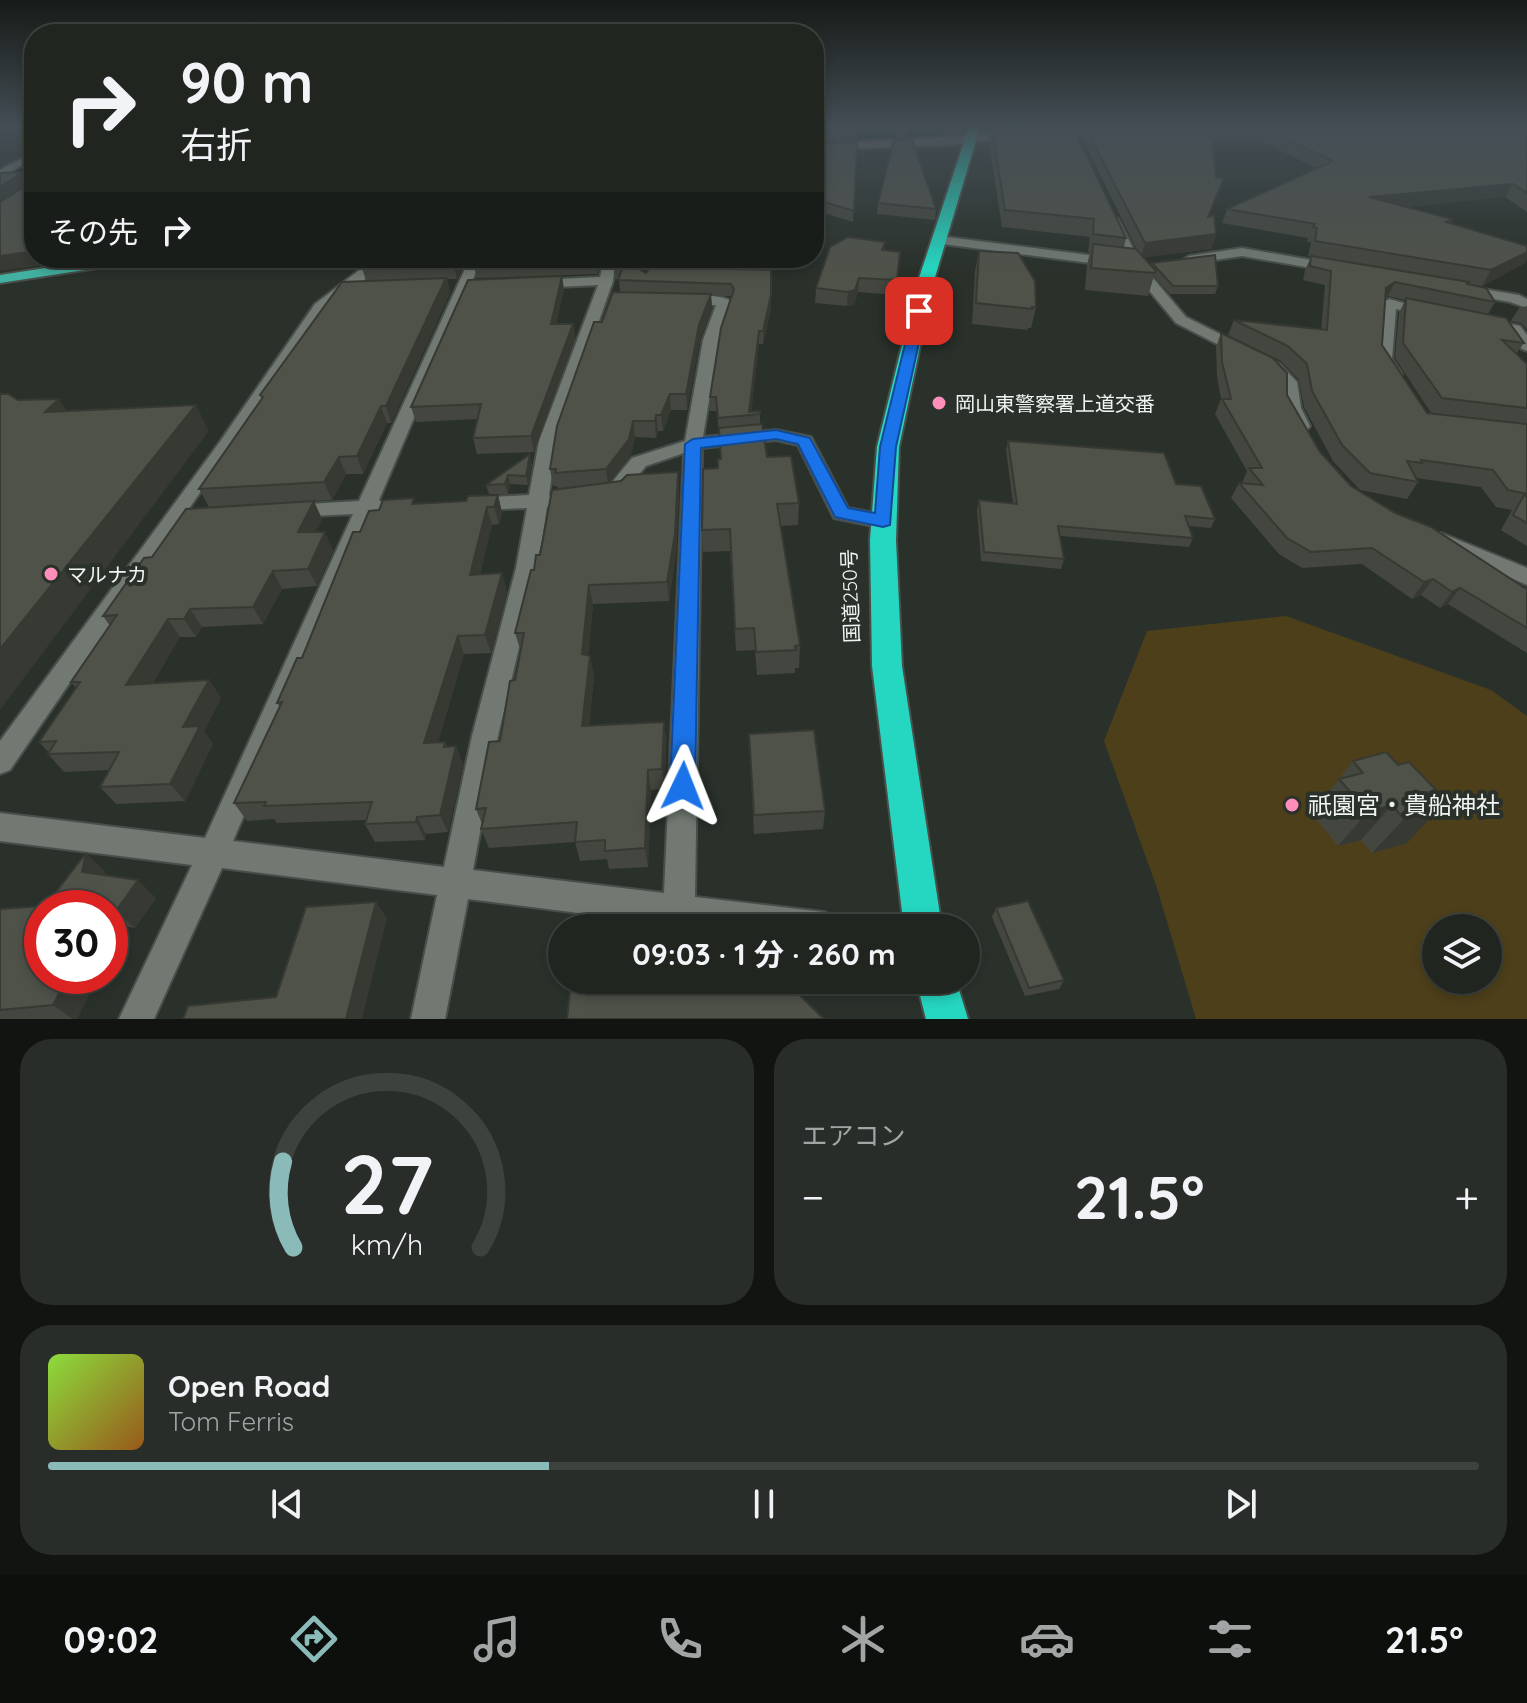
<!DOCTYPE html>
<html lang="ja">
<head>
<meta charset="utf-8">
<style>
  body { margin:0; font-family:Quicksand,"Noto Sans JP",sans-serif; background:#282d29; color:#f1f3f6; height:100vh; display:flex; flex-direction:column; font-size:30px; white-space:nowrap }
  * { box-sizing:border-box; margin:0 }
  p { font-size:26px; color:#a2a5a5 }
  .icon { flex:none; width:44px; height:44px; fill:none; stroke:currentColor; stroke-width:2; stroke-linecap:round; stroke-linejoin:round }
  .map { position:relative; height:1019px; overflow:hidden }
  .sheet { display:flex; flex-direction:column; gap:20px; padding:20px; background:#121412; flex:1 }
  .sheet>* { flex:none }
  .guide { position:absolute; left:24px; top:24px; width:800px; height:244px; border-radius:32px; box-shadow:0 4px 12px #0003,0 0 0 2px #3d423e; background:#202520; color:#f1f3f6; overflow:hidden }
  .tools { position:absolute; left:1422px; top:914px; display:grid; gap:16px }
  .tools a { display:grid; place-items:center; width:80px; height:80px; border-radius:50%; background:#202520; box-shadow:0 4px 12px #0003,0 0 0 2px #3d423e; font-size:40px }
  .speed { position:absolute; left:24px; top:890px; display:flex; gap:16px; font-size:40px; font-weight:700; text-align:center }
  .speed>* { display:grid; place-content:center; width:104px; height:104px; border-radius:50%; background:#202520; box-shadow:0 4px 12px #0003,0 0 0 2px #3d423e; line-height:1 }
  .speed .limit { border:12px solid #d22; background:#fff; color:#111 }
  .pin { position:absolute; display:grid; place-items:center; width:68px; height:68px; color:#fff; margin:-34px; border-radius:16px; box-shadow:0 4px 12px #0006 }
  .me { position:absolute; width:88px; margin:-44px; rotate:2deg; stroke-linejoin:round; filter:drop-shadow(0 0 6px #0008) }
  .turn { display:flex; align-items:center; gap:28px; height:168px; padding:0 24px; font-size:36px }
  .turn .icon { width:104px; height:104px; stroke-width:2.5 }
  .turn b { display:block; font-size:56px; line-height:68px }
  .then { display:flex; align-items:center; height:76px; padding:0 24px; background:#0003; gap:16px; font-size:30px }
  .big { font-size:60px; font-weight:700; line-height:1.1 }
  .sheet .widget { flex:1; display:flex; flex-direction:column; justify-content:center; gap:12px; min-width:0; padding:0 28px; border-radius:32px; background:#282d29 }
  .sheet .dial { align-items:center; gap:0 }
  .dial svg { height:208px; overflow:visible; fill:none; stroke:#3d423e; stroke-width:7; stroke-linecap:round; text-anchor:middle }
  .dial text { fill:#f1f3f6; stroke:none }
  .song { display:flex; align-items:center; gap:24px }
  .cover { width:96px; height:96px; border-radius:12px; background:linear-gradient(135deg,hsl(90 70% 55%),hsl(30 70% 35%)) }
  .played { height:8px; border-radius:4px; background:linear-gradient(90deg,#8bbbb9 35%,#3d423e 35%) }
  .keys { display:flex; justify-content:space-around; direction:ltr }
  .heat { display:flex; justify-content:space-between; align-items:center; font-size:44px; direction:ltr }
  .sheet .tiles { flex:1; display:grid; gap:20px; grid-template-columns:1fr 1fr }
  .widget:last-child { grid-column:span 2 }
  .trip { position:absolute; left:548px; top:914px; width:432px; height:80px; border-radius:40px; background:#202520; box-shadow:0 4px 12px #0003,0 0 0 2px #3d423e; font-weight:700; line-height:80px; text-align:center }
  .tabs { display:flex; height:128px; justify-content:space-around; align-items:center; background:#0d0f0d; color:#a2a5a5 }
  .tabs .icon { width:56px; height:56px }
  .tabs .current { color:#8bbbb9 }
  .tabs b { font-size:36px; color:#f1f3f6 }
  .map>svg:first-child { display:block }
  .green { fill:#4d3f1a; fill-rule:evenodd }
  .lines { fill:none; stroke-linecap:round; stroke-linejoin:round }
  .canal { fill:#022026; fill-rule:evenodd }
  .minor-casing { stroke:#484e49; stroke-width:4 }
  .major-casing { stroke:#484e49; stroke-width:4 }
  .highway-casing { stroke:#484e49; stroke-width:4 }
  .minor { fill:#717972; fill-rule:evenodd }
  .major { fill:#43b1a1; fill-rule:evenodd }
  .highway { fill:#25d6c0; fill-rule:evenodd }
  .wall { fill:#44473f; fill-rule:evenodd }
  .shaded-wall { fill:#373933 }
  .building { fill:#4f5249; stroke:#373933; stroke-width:2 }
  .route { fill:#1a73e8; stroke:#114b97; stroke-width:2 }
  .poi-dot { fill:#ff8eba; stroke:#2a312b; stroke-width:3 }
  .labels { text-anchor:middle; dominant-baseline:central; stroke-width:8; stroke-linejoin:round; paint-order:stroke }
  .poi-label { font-size:20px; fill:#f0f4f0; stroke:#2a312b; text-anchor:start }
  .street-label { font-size:20px; fill:#f0f4f0; stroke:#2a312b }
  .near-poi-label { font-size:24px; fill:#f0f4f0; stroke:#2a312b; text-anchor:start }
</style>
</head>
<body>
<div class="map">
<svg width="1527" height="1019" viewBox="0 0 1527 1019">
  <rect width="100%" height="100%" fill="#2a312b"/>
  <!-- green -->
  <path class="green" d="M1286,616L1491,690L1527,716V1019H1196L1157,888L1104,741L1147,631ZM1436,928H1488V980H1436Z"/>
  <g class="lines">
    <!-- canal -->
    <path class="canal" d="M941,129L949,134L947,137L814,142V132Z
      M34,166V176L8,178L0,174L2,169Z"/>
    <defs>
      <path id="minor" d="M1095,127H1136L1049,137L1044,134Z
        M1017,133L1020,138L975,141L970,144L814,150V144Z
        M34,152V159L0,177V170Z
        M1110,219H1118L1141,264L1186,317L1280,364L1297,382L1301,408L1310,426L1307,430H1295C1285,415 1283,403 1283,386L1268,370L1176,323L1128,265L1108,221Z
        M939,236L1113,258L1119,262L1113,266L935,243V237Z
        M1242,248L1335,264L1342,268L1335,272L1242,256L1189,264L1183,260L1189,256Z
        M370,258H383L372,274L325,310L10,770L0,774V741L219,443L315,304L362,268Z
        M470,258H482L379,500L387,506L384,510L374,513L233,841L444,867L472,736L516,568L527,508L473,510L463,504L473,498L529,495L539,441L598,285L538,288L531,284L538,280L600,277L604,258H616L613,281L557,441L549,495L559,501L556,505L547,507L538,568L498,736L473,870L664,893L684,453L646,466L620,497H606L603,493L632,458L685,441L703,340L716,305H685L678,301C689,294 720,294 731,301L719,340L703,437L776,430L811,437L848,508L890,516L893,521L883,528L834,518L798,445L776,440L702,448L695,897L824,912L835,917L840,928H697L468,899L445,1019H411L437,895L222,868L154,1019H119L192,865L0,841V813L205,838L353,514L293,517L283,511L293,505L359,501Z
        M1465,286L1519,295L1527,299V308L1510,302L1460,293V287Z
        M1389,299L1433,311L1426,315L1396,309L1392,359L1402,374L1394,379L1388,377L1376,359L1382,303Z
        M1489,320L1520,326L1527,335V351L1522,349L1510,332L1484,327V321Z
        M1441,533L1527,568V585L1434,545L1431,540L1434,535Z"/>
      <path id="major" d="M111,258H142L136,262L0,283V275Z"/>
      <path id="highway" d="M969,127H980L933,284L899,447L896,540L902,666L942,928H904L872,666L870,540L877,447L917,284Z
        M916,980H956L968,1019H926Z"/>
    </defs>
    <!-- minor casing -->
    <use href="#minor" class="minor-casing"/>
    <!-- major casing -->
    <use href="#major" class="major-casing"/>
    <!-- highway casing -->
    <use href="#highway" class="highway-casing"/>
    <!-- minor -->
    <use href="#minor" class="minor"/>
    <!-- major -->
    <use href="#major" class="major"/>
    <!-- highway -->
    <use href="#highway" class="highway"/>
  </g>
  <!-- wall -->
  <path class="wall" d="M814,127H858L857,139L814,141Z
    M897,127H908L907,137L896,138Z
    M990,127H1073L1126,238L1124,247L1137,250L1081,136L1083,127H1527V212L1505,197L1405,207L1452,219L1450,223L1525,263L1482,286L1468,284L1495,302L1488,314L1524,343L1516,354L1527,364V546L1501,530L1512,510L1496,507L1481,487L1416,478L1418,482L1407,499L1360,490L1333,461L1304,407L1299,380L1281,361L1228,335L1234,320L1321,330L1325,285L1303,280L1305,270L1311,257L1308,256L1311,242H1307L1308,238L1222,223L1227,209L1316,168L1255,138L1213,141L1209,217L1216,234L1211,249L1143,257L1151,266L1152,263L1218,286L1215,294H1170L1154,276L1148,296L1085,290L1087,265L1090,252H1088L1090,237L1002,227L989,143L991,131H990ZM1388,296L1405,300L1399,313L1395,358L1431,413H1427L1382,345L1386,298Z
    M814,142V143L857,142L853,222L814,210Z
    M878,203L936,209L935,220L877,214Z
    M885,242L884,250L900,252L895,295L858,292L854,305L847,306L815,303L816,288Z
    M979,251L1036,307L1031,328H1028L1027,330L972,324L975,271Z
    M468,258L457,279H447L450,293L391,423H387L363,474H346L332,500L209,507L199,489L262,399L260,395L366,281L362,268L370,262Z
    M476,258H601L598,274L477,278L473,264Z
    M615,258L646,273L647,271L634,258H686L684,268L771,270V308L763,344H759L751,412L760,411V424L767,457L799,503L798,525L781,526L800,645L799,668H795V673L757,675L755,650L736,651L730,551L703,552L702,530L721,459L717,411H710V397L731,296H711L712,308L700,339L687,410H671L663,431H658L656,438L635,437L631,455L611,482L679,491L676,554L669,601L593,604L588,656H590L594,676L589,726L664,722L666,741L665,789L651,790L648,867L609,869L607,859L580,861L575,842L489,848L481,829L482,824L476,809L500,741L515,680L521,652L515,633L558,489L557,486H553L550,469L602,322L620,292L619,279H615L613,266Z
    M564,289L556,324H573L575,338L534,452L477,454L473,438L477,419L416,422L411,407Z
    M1527,306V329L1521,323L1511,321L1519,308Z
    M1221,333L1287,395L1320,452L1351,486L1525,588L1527,587V653L1448,604L1440,608L1421,595L1412,599L1362,564L1302,568L1279,554L1231,498L1239,483H1242L1247,471L1215,414L1221,399L1217,376L1216,347Z
    M1008,441L1176,484L1215,519L1211,528L1189,526L1193,538L1189,547L1060,536L1064,559L1061,569L981,561L977,510L979,500L1013,503L1006,450Z
    M532,463L528,485L510,484L508,494H489L486,485Z
    M498,495L502,513L499,524L492,525L480,574L507,591L491,653L464,654L438,742H445L447,747L456,746L463,764L448,832L426,834L425,840L375,842L365,824L366,820L277,823L274,819L247,821L234,803L280,707L277,703L302,658L360,532L379,510L415,503L466,501Z
    M322,519L315,532L333,550L317,586L282,589L263,624L202,627L196,637H180L152,684L209,680L221,698L204,731L213,744L185,801L116,804L100,787L109,770L64,772L48,754L49,753L39,742L76,688L71,682L110,626L103,616Z
    M749,734L825,811L823,829L754,834Z
    M1353,761L1429,797L1407,843L1372,853L1361,840L1338,846L1312,814Z
    M105,871L104,875L156,898L135,928L110,924V908H42V976L97,977L77,1019H0V909L45,906Z
    M996,908L1064,980L1059,989L1025,996L992,917Z"/>
  <!-- shaded-wall -->
  <path class="shaded-wall" d="M23,172L30,184L0,203V187Z
    M1513,184L1505,197L1363,211L1369,197Z
    M1216,234L1211,249L1141,258L1145,243Z
    M34,245V258H42L37,266L0,271V256Z
    M1527,252V260L1525,263L1482,286L1491,270Z
    M458,258H468L457,279L454,266Z
    M596,258H601L598,274L596,261Z
    M562,276L564,289L553,338L551,324Z
    M446,278L450,293L391,423L386,406Z
    M859,278L858,292L854,305L847,306L848,292Z
    M771,282V308L763,344V331Z
    M1395,282L1388,296L1379,303L1386,288Z
    M711,294L712,308L700,339L687,410L686,394L699,325Z
    M573,324L575,338L534,452L531,436Z
    M759,331V344L751,415L749,412Z
    M670,394L671,410L663,431L661,415Z
    M59,399L75,424L45,412Z
    M196,405L209,431L0,710V649Z
    M381,406L387,423L363,474L357,456Z
    M656,415L658,431L656,438L655,421Z
    M633,421L635,437L631,455L608,485L606,469Z
    M530,454L532,463L528,485L526,476Z
    M339,457L346,474L332,500L324,482Z
    M678,472L679,491L676,554L669,601L667,582Z
    M508,475L510,484L508,494L505,484Z
    M498,495L502,513L499,524L494,507Z
    M314,501L322,519L306,550L298,532Z
    M487,507L492,525L476,593L470,575Z
    M325,532L333,550L317,586L308,569Z
    M273,571L282,589L263,624L253,607Z
    M502,573L507,591L491,653L485,635Z
    M1433,579L1421,595L1412,599L1424,582Z
    M589,585L593,604L586,674L582,654Z
    M1460,588L1448,604L1440,608L1452,592Z
    M190,609L202,627L196,637L184,619Z
    M168,619L180,637L140,703L126,685Z
    M458,636L464,654L432,761L424,743Z
    M590,656L594,676L587,746L582,726Z
    M209,680L221,698L204,731L213,744L185,801L170,784L183,727Z
    M664,722L666,741L665,789L662,769Z
    M456,746L463,764L448,832L440,815Z
    M648,770L651,790L648,867L645,848Z
    M1436,790L1410,817L1440,808L1407,843L1372,853L1404,819L1425,793Z
    M1392,805L1361,840L1338,846L1368,812Z
    M417,817L426,834L425,840L416,822Z
    M86,853L105,871L101,890L82,872Z
    M138,880L156,898L135,928L116,911Z
    M376,902L387,918L362,1019H346Z
    M68,976L97,977L77,1019H73L53,1005Z"/>
  <!-- building -->
  <path class="building" d="M814,127H858V130L814,132Z
    M1073,127L1126,238L1093,234L1094,219L1005,210L992,128Z
    M1085,127H1235L1211,129L1216,177L1224,178L1208,217L1214,215L1216,234L1145,243Z
    M1262,127H1527V193L1513,184L1369,197L1452,219L1446,222L1527,246V252L1491,270L1315,241L1317,228L1313,227L1315,224L1227,209L1333,161Z
    M912,139L936,209L878,203L894,140Z
    M814,142V143L857,142L854,211L814,199Z
    M23,172L0,187V173Z
    M30,172H34V245L29,252L0,256V202L29,184Z
    M848,237L885,242L882,250L900,252L897,280L859,278L855,290L848,292L816,288L830,247Z
    M1093,244L1136,249L1156,271L1155,273L1091,268Z
    M979,251L1018,253L1035,281L1036,307H1032V309L976,303Z
    M1215,255L1218,286H1173L1152,263Z
    M1311,256L1469,282L1467,284L1486,288L1495,302L1395,282L1386,288L1382,345L1427,413L1527,424V494L1508,490L1493,470L1421,460L1422,463L1407,461L1418,482L1370,473L1342,445L1312,391L1307,364L1288,346L1234,320L1327,330L1331,271L1310,266Z
    M373,258H458L454,266L362,268L370,262Z
    M476,258H596V261L473,264Z
    M615,258H620L646,273L652,265L645,258H683L682,268L771,270V295L763,331H759L749,412L760,411V414L718,418L716,397H710L721,328L734,289L731,284L618,280L623,266H613Z
    M562,276L551,324H573L531,436L473,438L481,404L411,407L468,280Z
    M446,278L386,406H381L357,456L339,457L324,482L199,489L263,397L260,395L342,282Z
    M613,292L711,294L699,325L686,394H670L661,415H656L655,421H633L629,439L606,469L555,473L556,469H550L557,426L594,322H602Z
    M1406,298L1506,318L1524,343L1502,340L1527,364V408L1442,398L1403,343Z
    M1221,333L1273,358L1287,373V395L1320,452L1351,486L1395,513L1431,527L1525,588L1527,587V628L1460,588L1452,592L1433,579L1424,582L1372,548L1311,552L1287,538L1239,483L1263,485L1249,468H1262L1222,399H1231L1222,362Z
    M0,394H8L18,400L59,399L45,412L196,405L0,649Z
    M762,424L767,457L791,456L799,503L777,504L800,645L795,646L796,650L756,652L754,628L735,629L730,529L702,530L703,469L718,468V459H721L719,428Z
    M1008,441L1164,453L1176,484L1201,486L1215,519L1185,516L1193,538L1058,526L1064,559L984,552L979,500L1017,504Z
    M530,454L526,476L508,475L505,484L486,485Z
    M678,472L675,534L667,582L589,585L582,654L590,656L582,726L664,722L662,769L648,770L645,848L605,851V840L575,842L577,822L481,829L486,808L476,809L489,742L500,741L510,681L515,680L524,633H515L531,570H534L536,555H540L552,490L621,481L627,475Z
    M498,495L494,507H487L470,575L502,573L485,635L458,636L424,743L445,742L444,747L456,746L440,815L417,817L416,822L365,824L372,802L264,806L266,802L234,803L282,702L277,703L297,658H302L353,532H360L369,511L379,510L383,500L414,498L412,504L466,501L468,496Z
    M1524,495L1527,497V523L1513,515Z
    M314,501L298,532H325L308,569L273,571L253,607L190,609L184,619H168L126,685L209,680L183,727L200,726L170,784L100,787L119,752L48,754L56,741L39,742L80,682H71L117,615L103,616L144,558L152,557L186,509Z
    M814,730L825,811L754,815L749,734Z
    M1386,752L1398,765L1409,762L1436,790L1425,793L1440,808L1404,819L1392,805L1368,812L1339,779L1363,773L1353,761Z
    M86,853L82,872L138,880L116,911L110,910V908H99L75,904L74,908H42V976H68L53,1005L0,1010V909L45,906Z
    M1028,901L1064,980L1029,988L996,908Z
    M376,902L346,1019H183L188,1006L276,997L306,907Z
    M571,980H784L824,1019H567Z"/>
  <!-- sky -->
  <linearGradient id="sky" x2="0" y2="1"><stop stop-color="#171b18"/><stop offset="0.47" stop-color="#444e55"/><stop offset="1" stop-color="#444e55" stop-opacity="0"/></linearGradient>
  <rect width="1527" height="270" fill="url(#sky)"/>
  <!-- route -->
  <path class="route" d="M919,307L926,311L896,447L890,525L883,527L835,517L798,444L776,439L701,448L695,786L692,794L683,797L674,794L670,786L685,444L693,439L776,430L810,438L848,508L875,513L880,447L913,311Z"/>
  <!-- markers -->
  <g class="poi-dot">
    <circle cx="939" cy="403" r="8"/>
    <circle cx="51" cy="574" r="8"/>
    <circle cx="1292" cy="805" r="8"/>
  </g>
  <g class="labels">
    <!-- poi labels -->
    <g class="poi-label">
      <text x="955" y="403">岡山東警察署上道交番</text>
      <text x="67" y="574">マルナカ</text>
    </g>
    <!-- street labels -->
    <g class="street-label">
      <text transform="translate(850 596) rotate(-92)">国道250号</text>
    </g>
    <!-- near-poi labels -->
    <g class="near-poi-label">
      <text x="1308" y="805">祇園宮・貴船神社</text>
    </g>
  </g>
</svg>
<div class="tools">
<a><svg class="icon" aria-label="layers" viewBox="0 0 24 24"><path d="M12 4l9 5-9 5-9-5zM3 14l9 5 9-5"/></svg></a>
</div>
<div class="speed"><div class="limit">30</div></div>
<div class="pin" style="left:919px;top:311px;background:#d93025"><svg class="icon" aria-label="arrive" viewBox="0 0 24 24"><path d="M6 21V4h12l-3 4 3 4H6"/></svg></div>
<svg class="me" style="left:683px;top:786px" viewBox="-20 -20 40 40"><path d="M0-17L14 15 0 8-14 15z" fill="#1a73e8" stroke="#fff" stroke-width="4"/></svg>
<div class="trip">09:03 · 1 分 · 260 m</div>
<div class="guide">
<div class="turn"><svg class="icon" aria-label="right" viewBox="0 0 24 24"><path d="M7 20v-9h11M14 6l5 5-5 5"/></svg><div><b>90 m</b>右折</div></div>
<div class="then">その先<svg class="icon" aria-label="right" viewBox="0 0 24 24"><path d="M7 20v-9h11M14 6l5 5-5 5"/></svg></div>
</div>
</div>
<section class="sheet">
<div class="tiles">
<div class="widget dial"><svg viewBox="0 0 100 80">
<path d="M14 69A42 42 0 1 1 86 69"/>
<path d="M14 69A42 42 0 0 1 10 36" stroke="#8bbbb9"/>
<text x="50" y="56" font-size="32" font-weight="700">27</text>
<text x="50" y="72" font-size="11">km/h</text>
</svg></div>
<div class="widget"><p>エアコン</p>
<div class="heat"><a>−</a><b class="big">21.5°</b><a>+</a></div>
</div>
<div class="widget">
<div class="song"><i class="cover"></i><div><b>Open Road</b><p>Tom Ferris</p></div></div>
<div class="played"></div>
<div class="keys"><svg class="icon" aria-label="previous" viewBox="0 0 24 24"><path d="M18 5L8 12l10 7zM5 5v14"/></svg><svg class="icon" aria-label="pause" viewBox="0 0 24 24"><path d="M8 5v14M16 5v14"/></svg><svg class="icon" aria-label="next" viewBox="0 0 24 24"><path d="M6 5l10 7-10 7zM19 5v14"/></svg></div>
</div>
</div>
</section>
<nav class="tabs">
<b>09:02</b>
<svg class="icon current" aria-label="directions" viewBox="0 0 24 24"><path d="M12 3l9 9-9 9-9-9zM9 14v-3h6M13 9l2 2-2 2"/></svg>
<svg class="icon" aria-label="music" viewBox="0 0 24 24"><path d="M9 18V5l10-2v13"/><circle cx="6" cy="18" r="3"/><circle cx="16" cy="16" r="3"/></svg>
<svg class="icon" aria-label="phone" viewBox="0 0 24 24"><path d="M5 4h4l2 5-3 2q2 4 5 5l2-3 5 2v4C11 20 4 13 5 4z"/></svg>
<svg class="icon" aria-label="climate" viewBox="0 0 24 24"><path d="M12 3v18M4 7l16 10M4 17L20 7"/></svg>
<svg class="icon" aria-label="car" viewBox="0 0 24 24"><path d="M5 17H2v-5l4-1 3-4h7l3 4 3 1v5h-3M9 17h6M6 11h13"/><circle cx="7" cy="17" r="2"/><circle cx="17" cy="17" r="2"/></svg>
<svg class="icon" aria-label="filters" viewBox="0 0 24 24"><path d="M4 7h16M4 17h16"/><circle cx="9" cy="7" r="2"/><circle cx="15" cy="17" r="2"/></svg>
<b>21.5°</b>
</nav>
</body>
</html>
